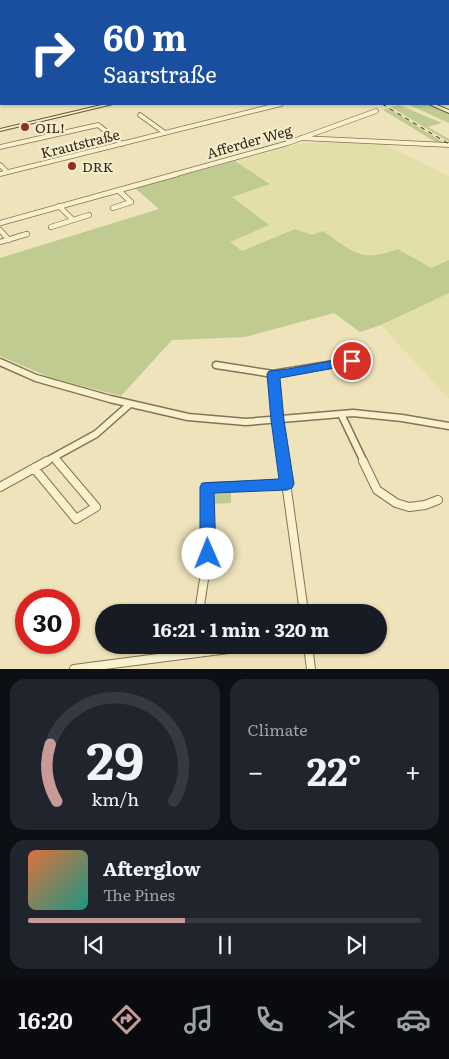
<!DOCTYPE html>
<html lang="en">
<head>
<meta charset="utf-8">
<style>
  body { margin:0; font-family:Literata,serif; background:#20242c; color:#f1f3f6; height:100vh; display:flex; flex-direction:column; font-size:19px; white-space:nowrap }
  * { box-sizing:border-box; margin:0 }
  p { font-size:16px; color:#9ea1a6 }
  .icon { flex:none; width:28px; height:28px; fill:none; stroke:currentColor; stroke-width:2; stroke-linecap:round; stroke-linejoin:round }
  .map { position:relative; height:669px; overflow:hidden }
  .drawer { display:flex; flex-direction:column; gap:10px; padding:10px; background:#0d0f14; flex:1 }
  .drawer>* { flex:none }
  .top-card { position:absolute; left:0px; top:0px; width:450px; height:105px; box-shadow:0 1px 4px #0004; background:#1a4fa0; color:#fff; overflow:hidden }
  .speed { position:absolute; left:15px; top:589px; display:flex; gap:10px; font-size:25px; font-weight:700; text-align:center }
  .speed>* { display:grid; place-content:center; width:65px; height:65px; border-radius:50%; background:#171b24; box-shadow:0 1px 4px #0004; line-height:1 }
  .speed .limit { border:8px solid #d22; background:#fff; color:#111 }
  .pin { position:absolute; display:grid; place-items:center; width:42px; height:42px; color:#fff; margin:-21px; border:2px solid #fff; border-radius:50%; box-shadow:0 1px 5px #0007 }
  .me { position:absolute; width:55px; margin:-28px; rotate:359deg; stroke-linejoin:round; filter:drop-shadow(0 0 4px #0008) }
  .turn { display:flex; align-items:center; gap:18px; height:105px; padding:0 20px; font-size:22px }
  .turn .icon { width:65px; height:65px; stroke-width:2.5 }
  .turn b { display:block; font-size:35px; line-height:42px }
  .big { font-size:38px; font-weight:700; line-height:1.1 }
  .drawer .tile { flex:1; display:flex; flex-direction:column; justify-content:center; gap:8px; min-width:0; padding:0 18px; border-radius:15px; background:#20242c }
  .drawer .dial { align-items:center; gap:0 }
  .dial svg { height:130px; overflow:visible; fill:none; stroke:#363941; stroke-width:7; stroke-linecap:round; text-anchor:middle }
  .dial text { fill:#f1f3f6; stroke:none }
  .song { display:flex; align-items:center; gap:15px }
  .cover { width:60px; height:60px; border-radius:8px; background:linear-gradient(135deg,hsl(20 70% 55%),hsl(170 70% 35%)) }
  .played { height:5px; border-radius:2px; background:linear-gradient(90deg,#c79a98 40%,#363941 40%) }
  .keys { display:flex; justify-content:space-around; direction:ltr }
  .heat { display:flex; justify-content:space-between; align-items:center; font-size:28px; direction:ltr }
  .drawer .tiles { flex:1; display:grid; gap:10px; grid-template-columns:1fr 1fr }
  .tile:last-child { grid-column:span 2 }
  .trip { position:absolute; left:95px; top:604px; width:292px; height:50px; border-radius:25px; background:#171b24; box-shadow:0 1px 4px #0004; font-weight:700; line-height:50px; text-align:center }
  .tab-bar { display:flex; height:80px; justify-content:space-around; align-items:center; background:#090b0e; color:#9ea1a6 }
  .tab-bar .icon { width:35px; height:35px }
  .tab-bar .active { color:#c79a98 }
  .tab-bar b { font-size:22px; color:#f1f3f6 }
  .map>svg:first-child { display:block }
  .farmland { fill:#e3dfa9 }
  .green { fill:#bfcb90 }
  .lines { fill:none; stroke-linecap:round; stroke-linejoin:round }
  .street-far4-casing { stroke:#857355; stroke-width:4.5 }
  .street-far3-casing { stroke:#857355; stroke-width:5.5 }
  .street-far2-casing { stroke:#857355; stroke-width:6 }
  .street-far1-casing { stroke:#857355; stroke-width:9 }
  .street-casing { stroke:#857355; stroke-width:10 }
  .secondary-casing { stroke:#665439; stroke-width:2 }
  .street-far4 { stroke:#f9f0ce; stroke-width:3 }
  .street-far3 { stroke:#f9f0ce; stroke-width:4 }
  .street-far2 { stroke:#f9f0ce; stroke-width:4.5 }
  .street-far1 { stroke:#f9f0ce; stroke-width:6 }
  .street { stroke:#f9f0ce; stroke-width:8 }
  .secondary { fill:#f9f0ce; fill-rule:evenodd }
  .rail { stroke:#34291a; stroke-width:1; stroke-dasharray:4.5 4.5; stroke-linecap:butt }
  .route { fill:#1a73e8; stroke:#114b97 }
  .poi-dot { fill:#942e25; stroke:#f5edcb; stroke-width:2 }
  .labels { text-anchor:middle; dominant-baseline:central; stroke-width:4.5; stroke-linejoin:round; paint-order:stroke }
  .far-poi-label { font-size:14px; fill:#34291a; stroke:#f5edcb; text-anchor:start }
  .far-street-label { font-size:14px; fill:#34291a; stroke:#f5edcb }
</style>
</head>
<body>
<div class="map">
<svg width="449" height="669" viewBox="0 0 449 669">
  <rect width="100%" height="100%" fill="#eee3bb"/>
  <!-- farmland -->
  <path class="farmland" d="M377,141L449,176V260L431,268L398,249L379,256L354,253L323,231L312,235L295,229L242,251L229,242L269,225L232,197L270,183L235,161L303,143Z
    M449,293V399L381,325Z"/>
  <!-- green -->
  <path class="green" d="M407,104H427L449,114V123Z
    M399,105L442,123L428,127L449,139V142L391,107Z
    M388,108L446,144H439L383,110Z
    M235,161L270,184L232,197L269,225L230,242L242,251L295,229L312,235L323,231C353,252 361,263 398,249L431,268L449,260V293L381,325L360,332L334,313L245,337L172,340L121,396L49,377L0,356V258L159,209L135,188Z
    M231,489V503L210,504V492L215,490Z"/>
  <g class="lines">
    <defs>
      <path id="street-far4" d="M9,1L14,0
        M174,1L179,0
        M282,1L287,0"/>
      <path id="street-far3" d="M0,100L1,98
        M140,115L165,133
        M301,138L449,145
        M0,147L98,125L122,144
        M0,165L7,172
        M0,174L281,104
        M173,175L288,143L376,111"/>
      <path id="street-far2" d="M59,206L73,220
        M113,208L131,202L118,190
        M0,223L177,174
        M51,227L89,215
        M0,230L9,240
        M0,242L27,234"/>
      <path id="street-far1" d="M0,362L36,378L110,399L188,417L246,422L353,413L402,418L449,426
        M216,365L273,374L283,462
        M273,374L352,361
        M341,414L364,462
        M54,457L58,462
        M45,462L96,434L130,404"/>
      <path id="street" d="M283,461L304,612
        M363,461L377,490L396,503L409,507L425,505L438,500
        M34,468L76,519L96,507L57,461
        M0,487L47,461
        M199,612L208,553L207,487L287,484
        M308,645L311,669
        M74,669L259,645"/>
      <path id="secondary" d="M98,0H102V1H98Z
        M106,104H113L0,131V129Z
        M429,104H434L449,110V113Z"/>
    </defs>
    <!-- street-far4 casing -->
    <use href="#street-far4" class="street-far4-casing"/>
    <!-- street-far3 casing -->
    <use href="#street-far3" class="street-far3-casing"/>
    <!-- street-far2 casing -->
    <use href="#street-far2" class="street-far2-casing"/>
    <!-- street-far1 casing -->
    <use href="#street-far1" class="street-far1-casing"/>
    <!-- street casing -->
    <use href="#street" class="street-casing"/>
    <!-- secondary casing -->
    <use href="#secondary" class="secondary-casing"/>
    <!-- street-far4 -->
    <use href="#street-far4" class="street-far4"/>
    <!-- street-far3 -->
    <use href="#street-far3" class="street-far3"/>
    <!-- street-far2 -->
    <use href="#street-far2" class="street-far2"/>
    <!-- street-far1 -->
    <use href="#street-far1" class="street-far1"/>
    <!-- street -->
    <use href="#street" class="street"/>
    <!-- secondary -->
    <use href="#secondary" class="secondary"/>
    <!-- rail -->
    <path class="rail" d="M90,1L93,0
      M382,104L449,144"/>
  </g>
  <!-- route -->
  <path class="route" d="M352,357L358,361L356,364L280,378L284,420L294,484L292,488L287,490L214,493L216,554L214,558L208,560L203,558L200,554V487L202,483L279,479L271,420L267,374L269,371L288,369Z"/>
  <!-- markers -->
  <g class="poi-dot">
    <circle cx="25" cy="127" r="5"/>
    <circle cx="72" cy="166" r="5"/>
  </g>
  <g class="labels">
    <!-- far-poi labels -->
    <g class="far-poi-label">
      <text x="35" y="127">OIL!</text>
      <text x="82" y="166">DRK</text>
    </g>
    <!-- far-street labels -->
    <g class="far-street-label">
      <text transform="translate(249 141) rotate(-16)">Afferder Weg</text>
      <text transform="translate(80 143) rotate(-14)">Krautstraße</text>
    </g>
  </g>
</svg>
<div class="speed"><div class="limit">30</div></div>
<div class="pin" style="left:352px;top:361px;background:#d93025"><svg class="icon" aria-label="arrive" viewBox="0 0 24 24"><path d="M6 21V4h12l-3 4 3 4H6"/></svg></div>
<svg class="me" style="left:208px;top:554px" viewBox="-20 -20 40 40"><circle r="19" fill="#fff"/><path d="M0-13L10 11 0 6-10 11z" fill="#1a73e8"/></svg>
<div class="trip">16:21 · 1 min · 320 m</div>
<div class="top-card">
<div class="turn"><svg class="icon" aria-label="right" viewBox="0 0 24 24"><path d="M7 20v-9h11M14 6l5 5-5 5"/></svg><div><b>60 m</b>Saarstraße</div></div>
</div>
</div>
<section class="drawer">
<div class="tiles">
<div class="tile dial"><svg viewBox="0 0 100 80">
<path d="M14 69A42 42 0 1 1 86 69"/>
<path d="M14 69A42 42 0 0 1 10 34" stroke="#c79a98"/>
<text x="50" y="56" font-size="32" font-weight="700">29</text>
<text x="50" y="72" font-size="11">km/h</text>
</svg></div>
<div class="tile"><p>Climate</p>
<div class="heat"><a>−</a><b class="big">22°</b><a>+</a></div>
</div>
<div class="tile">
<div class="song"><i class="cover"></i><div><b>Afterglow</b><p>The Pines</p></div></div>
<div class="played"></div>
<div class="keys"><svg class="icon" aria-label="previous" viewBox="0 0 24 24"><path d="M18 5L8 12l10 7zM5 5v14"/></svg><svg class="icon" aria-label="pause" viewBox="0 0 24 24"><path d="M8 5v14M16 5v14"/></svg><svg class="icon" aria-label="next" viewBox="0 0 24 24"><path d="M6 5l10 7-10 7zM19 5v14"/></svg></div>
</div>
</div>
</section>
<nav class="tab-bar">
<b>16:20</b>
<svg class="icon active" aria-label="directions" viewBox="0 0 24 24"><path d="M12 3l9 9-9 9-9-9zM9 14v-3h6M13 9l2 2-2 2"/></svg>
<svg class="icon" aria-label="music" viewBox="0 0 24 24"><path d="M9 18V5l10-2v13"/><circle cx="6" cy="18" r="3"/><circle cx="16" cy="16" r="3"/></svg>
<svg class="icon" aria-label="phone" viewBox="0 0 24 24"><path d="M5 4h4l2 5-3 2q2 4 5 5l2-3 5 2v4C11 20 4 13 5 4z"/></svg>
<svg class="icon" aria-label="climate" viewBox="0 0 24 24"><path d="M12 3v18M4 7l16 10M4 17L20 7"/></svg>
<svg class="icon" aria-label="car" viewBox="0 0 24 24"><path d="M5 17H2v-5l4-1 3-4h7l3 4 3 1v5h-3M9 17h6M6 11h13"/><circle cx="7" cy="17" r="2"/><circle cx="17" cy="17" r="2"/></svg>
</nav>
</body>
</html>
